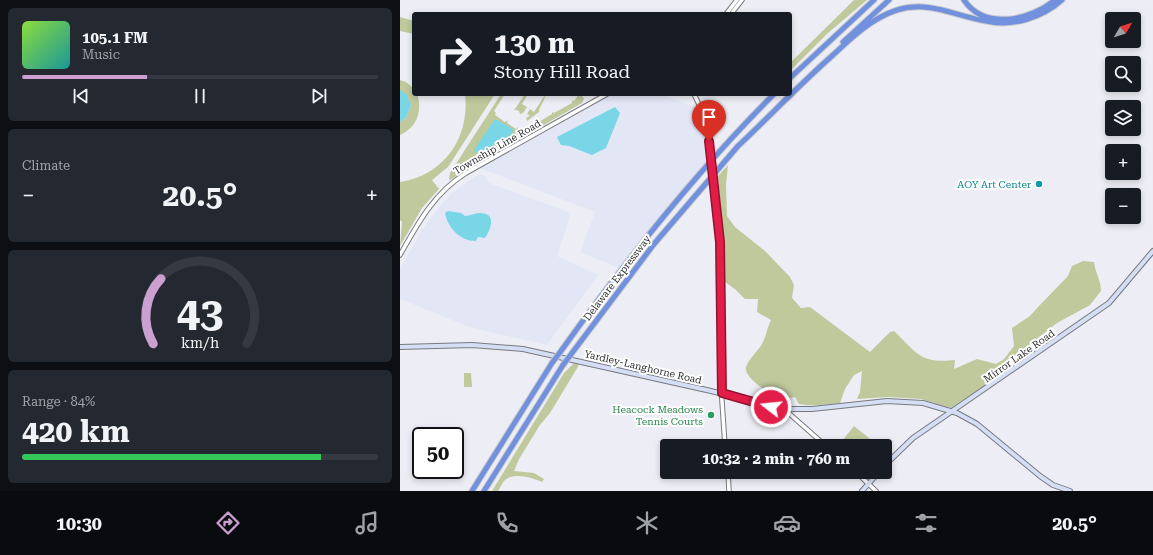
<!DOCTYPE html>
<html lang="en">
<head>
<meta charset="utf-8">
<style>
  body { margin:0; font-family:"Roboto Serif",serif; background:#242831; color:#f1f3f6; height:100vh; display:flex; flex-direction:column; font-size:15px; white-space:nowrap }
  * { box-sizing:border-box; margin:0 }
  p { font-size:13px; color:#9ea1a6 }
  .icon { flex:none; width:22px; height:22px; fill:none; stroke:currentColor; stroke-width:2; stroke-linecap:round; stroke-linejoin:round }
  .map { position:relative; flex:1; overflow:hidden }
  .drawer { display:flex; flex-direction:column; gap:8px; padding:8px; background:#0d0f14; width:400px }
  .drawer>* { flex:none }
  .guide { position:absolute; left:12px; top:12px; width:380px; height:84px; border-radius:4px; box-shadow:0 2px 6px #0003; background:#171b24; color:#f1f3f6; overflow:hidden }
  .needle { width:26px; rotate:51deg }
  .tools { position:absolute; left:705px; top:12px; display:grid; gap:8px }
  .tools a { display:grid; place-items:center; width:36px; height:36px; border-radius:4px; background:#171b24; box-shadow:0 2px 6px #0003; font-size:20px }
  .speed { position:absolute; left:12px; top:427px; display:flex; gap:8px; font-size:20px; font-weight:700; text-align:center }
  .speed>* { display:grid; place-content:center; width:52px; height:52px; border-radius:50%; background:#171b24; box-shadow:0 2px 6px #0003; line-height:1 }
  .speed .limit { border:2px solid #111; border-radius:6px; background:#fff; color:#111 }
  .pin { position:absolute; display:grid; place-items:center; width:34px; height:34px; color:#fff; margin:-41px -17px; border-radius:50% 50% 50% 0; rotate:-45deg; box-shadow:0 0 4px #0007 }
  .pin .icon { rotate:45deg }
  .me { position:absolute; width:44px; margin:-22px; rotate:286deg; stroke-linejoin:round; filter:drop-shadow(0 0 3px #0008) }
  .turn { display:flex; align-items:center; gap:14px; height:84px; padding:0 16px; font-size:18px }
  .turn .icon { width:52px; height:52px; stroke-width:2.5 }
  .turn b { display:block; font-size:28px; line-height:34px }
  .big { font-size:30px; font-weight:700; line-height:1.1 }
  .drawer .card { flex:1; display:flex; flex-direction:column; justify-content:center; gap:6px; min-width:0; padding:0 14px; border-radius:6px; background:#242831 }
  .drawer .dial { align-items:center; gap:0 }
  .dial svg { height:104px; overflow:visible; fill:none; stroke:#363941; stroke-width:7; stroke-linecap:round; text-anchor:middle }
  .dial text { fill:#f1f3f6; stroke:none }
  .song { display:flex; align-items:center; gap:12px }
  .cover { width:48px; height:48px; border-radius:6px; background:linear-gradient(135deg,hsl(90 70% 55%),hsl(180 70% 35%)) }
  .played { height:4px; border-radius:2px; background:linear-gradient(90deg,#cba0d0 35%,#363941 35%) }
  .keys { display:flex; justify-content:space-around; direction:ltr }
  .heat { display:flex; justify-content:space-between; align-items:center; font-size:22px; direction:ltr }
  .charge { height:6px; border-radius:3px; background:linear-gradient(90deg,#34c759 84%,#363941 0) }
  .trip { position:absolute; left:260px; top:439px; width:232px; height:40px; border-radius:4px; background:#171b24; box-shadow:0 2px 6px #0003; font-weight:700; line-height:40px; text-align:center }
  .menu { display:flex; height:64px; justify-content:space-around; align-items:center; background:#090b0e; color:#9ea1a6 }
  .menu .icon { width:28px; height:28px }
  .menu .current { color:#cba0d0 }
  .menu b { font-size:18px; color:#f1f3f6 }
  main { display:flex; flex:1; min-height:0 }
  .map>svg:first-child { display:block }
  .built { fill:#e3e6f5 }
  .green { fill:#bfc99c }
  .water { fill:#79d6e7 }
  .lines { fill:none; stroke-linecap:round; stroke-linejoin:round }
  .tertiary-casing { stroke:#797a80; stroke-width:5.5 }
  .secondary-casing { stroke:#797a80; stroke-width:6 }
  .motorway-casing { stroke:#cccccd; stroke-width:7 }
  .tertiary { stroke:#fff; stroke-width:3.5 }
  .secondary { stroke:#d4def5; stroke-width:4 }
  .motorway { stroke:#7191de; stroke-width:5 }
  .tertiary-bridge-casing { stroke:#797a80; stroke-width:5.5; stroke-linecap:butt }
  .motorway-bridge-casing { stroke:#cccccd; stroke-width:7; stroke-linecap:butt }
  .tertiary-bridge { stroke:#fff; stroke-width:3.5 }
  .motorway-bridge { stroke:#7191de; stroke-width:5 }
  .route-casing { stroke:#92132f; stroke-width:10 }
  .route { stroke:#e11d48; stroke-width:7 }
  .culture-dot { fill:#0f9aa8; stroke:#fff; stroke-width:1.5 }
  .leisure-dot { fill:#2e9e5b; stroke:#fff; stroke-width:1.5 }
  .labels { text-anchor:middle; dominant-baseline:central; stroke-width:4; stroke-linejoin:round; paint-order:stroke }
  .street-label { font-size:10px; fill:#2b2c2e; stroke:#fff }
  .culture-label { font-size:10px; fill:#0d838f; stroke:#fff; text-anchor:end }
  .leisure-label { font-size:10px; fill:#27864d; stroke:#fff; text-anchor:end }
</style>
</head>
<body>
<main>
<section class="drawer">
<div class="card">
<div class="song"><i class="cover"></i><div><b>105.1 FM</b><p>Music</p></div></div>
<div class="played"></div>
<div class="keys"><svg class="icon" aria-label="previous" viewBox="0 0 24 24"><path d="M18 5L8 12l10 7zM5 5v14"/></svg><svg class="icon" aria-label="pause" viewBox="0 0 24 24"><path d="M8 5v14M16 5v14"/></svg><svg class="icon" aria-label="next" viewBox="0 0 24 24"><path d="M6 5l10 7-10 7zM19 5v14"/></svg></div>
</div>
<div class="card"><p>Climate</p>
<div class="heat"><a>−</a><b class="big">20.5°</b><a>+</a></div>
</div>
<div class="card dial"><svg viewBox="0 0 100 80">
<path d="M14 69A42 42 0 1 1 86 69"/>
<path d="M14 69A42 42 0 0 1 20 19" stroke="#cba0d0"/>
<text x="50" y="56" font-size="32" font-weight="700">43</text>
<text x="50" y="72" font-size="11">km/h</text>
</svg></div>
<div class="card"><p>Range · 84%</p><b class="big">420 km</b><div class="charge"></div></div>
</section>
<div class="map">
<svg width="753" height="491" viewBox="0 0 753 491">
  <rect width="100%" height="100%" fill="#edeef5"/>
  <!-- built -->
  <path class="built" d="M207,94H260L303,110L307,121L311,161L221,269L180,252L195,212L77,167Z
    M78,174L84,175L89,183L171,213L157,256L198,275L147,345L72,328L0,299V269L22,230L39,207L53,192Z"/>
  <!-- green -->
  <path class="green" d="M454,0H467L428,33L390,71V63Z
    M0,17L14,21V34L0,31Z
    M0,80L6,82L14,89V94H17C23,110 17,128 0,135V122L6,118L11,105L0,90Z
    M65,94H95L48,167L32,180L39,189L22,208L0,246L2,222L0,220V182C44,175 70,138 65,94Z
    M101,94H105L94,111L96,113L95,115L105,122L108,120L107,123L116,129L118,127L120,138L50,180L49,179L50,173Z
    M125,94H128L122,104L127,107L123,113L120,114L119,111L113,109H115Z
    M179,94H181L184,99L182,103L130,133L124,132V127L126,129L137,123V120L139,122L152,114V112L154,113L172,103V100L174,101Z
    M145,95C145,102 139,106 139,112L127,121L126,118L130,116L127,114L130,109L134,112Z
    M328,165L326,185L327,216L335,227L365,251L390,277L394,285L392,298L401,308L410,307L470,352L490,332L494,331C517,353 520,364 555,360L554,369L577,359L596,364L604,359L614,346L612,328L630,316L639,306L668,276L672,266L683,261L694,262C695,272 701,280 701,291L690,305L657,323L596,371L594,379L590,382L551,408L521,399L489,397L457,399L460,392L462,371L454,375L445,389L440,403C426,404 413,407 399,404L395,397L390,398L383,403L377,402L376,397C369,393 343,377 346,367C349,358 357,352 362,344C366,337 367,328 371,320L357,312L358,299H345L336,290L324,281L323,236L318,176Z
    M174,363L179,365L150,413L140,425L119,459L114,471L134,473L144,479L142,482C133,478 114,472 105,480C102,483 100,488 98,491H92L164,373Z
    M64,373H71L72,387H64Z
    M454,426L479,446H438Z"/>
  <!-- water -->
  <path class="water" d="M0,90L6,94L11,105L6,118L0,122Z
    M215,107L220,113L206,148L192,155L169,146L161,145L157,137Z
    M95,119L113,129L112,134L85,150L74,153L76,147Z
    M48,211L61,213L65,216C70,216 74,213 80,213C97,213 91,229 85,238L78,237L76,241C60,241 48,228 45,213Z"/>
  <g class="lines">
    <defs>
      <path id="tertiary" d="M326,14L337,0
        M331,14L342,0
        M294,94L307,121L310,154
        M312,180L320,242L321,386L325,446
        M0,255C18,223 34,193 66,173L207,94
        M384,409L426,446
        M328,472L329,491
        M456,472L476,491"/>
      <path id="secondary" d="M0,347L72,345L123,349L311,391L384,409H412L487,401L523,403L557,413L577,424L640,476L653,485L670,491
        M485,465L513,438L709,303L753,251
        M462,491L479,472"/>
      <path id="motorway" d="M564,0C585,31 631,20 655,0
        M443,42L489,0
        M390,78L474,0
        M337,147C369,117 400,84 433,55C452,37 472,18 497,10C529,0 555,16 586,21C612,27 642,18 662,0
        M161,351C226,260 295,173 374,94
        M172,353L254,244L338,146
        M72,491L152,363
        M84,491L163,365"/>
    </defs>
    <!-- tertiary casing -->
    <use href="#tertiary" class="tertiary-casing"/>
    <!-- secondary casing -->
    <use href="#secondary" class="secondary-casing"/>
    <!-- motorway casing -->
    <use href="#motorway" class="motorway-casing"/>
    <!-- tertiary -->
    <use href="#tertiary" class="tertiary"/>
    <!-- secondary -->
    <use href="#secondary" class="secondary"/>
    <!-- motorway -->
    <use href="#motorway" class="motorway"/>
    <defs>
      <path id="tertiary-bridge" d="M310,154L312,180"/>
      <path id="motorway-bridge" d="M152,363L161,351
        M163,365L172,353"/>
    </defs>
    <!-- tertiary-bridge casing -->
    <use href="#tertiary-bridge" class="tertiary-bridge-casing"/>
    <!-- motorway-bridge casing -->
    <use href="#motorway-bridge" class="motorway-bridge-casing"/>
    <!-- tertiary-bridge -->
    <use href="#tertiary-bridge" class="tertiary-bridge"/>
    <!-- motorway-bridge -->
    <use href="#motorway-bridge" class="motorway-bridge"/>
  </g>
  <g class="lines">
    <defs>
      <path id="route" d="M309,141L320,242L322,393L371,407"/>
    </defs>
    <!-- route casing -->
    <use href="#route" class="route-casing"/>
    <!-- route -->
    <use href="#route" class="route"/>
  </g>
  <!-- markers -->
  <circle class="culture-dot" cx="639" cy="184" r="4"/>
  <circle class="leisure-dot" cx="311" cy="415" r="4"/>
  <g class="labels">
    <!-- street labels -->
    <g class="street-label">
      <text transform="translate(97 147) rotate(-30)">Township Line Road</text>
      <text transform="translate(217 278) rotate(-53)">Delaware Expressway</text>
      <text transform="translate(619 356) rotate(-35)">Mirror Lake Road</text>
      <text transform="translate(243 367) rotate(13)">Yardley-Langhorne Road</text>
    </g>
    <!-- culture labels -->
    <g class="culture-label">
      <text x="631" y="184">AOY Art Center</text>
    </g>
    <!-- leisure labels -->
    <g class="leisure-label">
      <text x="303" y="409">Heacock Meadows<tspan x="303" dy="12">Tennis Courts</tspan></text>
    </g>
  </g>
</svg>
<div class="tools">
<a><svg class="needle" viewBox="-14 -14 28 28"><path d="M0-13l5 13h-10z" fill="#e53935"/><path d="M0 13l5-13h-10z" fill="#9ea1a6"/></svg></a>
<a><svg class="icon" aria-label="search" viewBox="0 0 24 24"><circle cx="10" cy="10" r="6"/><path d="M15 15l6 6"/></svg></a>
<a><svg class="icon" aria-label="layers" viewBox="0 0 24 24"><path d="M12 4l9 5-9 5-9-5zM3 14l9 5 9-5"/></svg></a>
<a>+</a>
<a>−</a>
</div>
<div class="speed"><div class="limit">50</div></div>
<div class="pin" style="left:309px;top:141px;background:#d93025"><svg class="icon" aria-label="arrive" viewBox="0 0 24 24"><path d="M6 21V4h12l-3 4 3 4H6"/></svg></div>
<svg class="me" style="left:371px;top:407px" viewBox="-20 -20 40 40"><circle r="17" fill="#e11d48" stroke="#fff" stroke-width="3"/><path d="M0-11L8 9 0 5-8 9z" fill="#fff"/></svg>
<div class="trip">10:32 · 2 min · 760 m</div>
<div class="guide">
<div class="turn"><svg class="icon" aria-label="right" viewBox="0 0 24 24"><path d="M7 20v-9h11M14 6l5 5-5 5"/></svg><div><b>130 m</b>Stony Hill Road</div></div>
</div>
</div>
</main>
<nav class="menu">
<b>10:30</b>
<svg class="icon current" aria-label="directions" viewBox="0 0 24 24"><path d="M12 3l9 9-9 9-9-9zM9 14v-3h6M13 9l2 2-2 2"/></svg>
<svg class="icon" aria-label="music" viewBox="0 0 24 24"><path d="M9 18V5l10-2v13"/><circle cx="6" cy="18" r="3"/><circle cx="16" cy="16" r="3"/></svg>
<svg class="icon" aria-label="phone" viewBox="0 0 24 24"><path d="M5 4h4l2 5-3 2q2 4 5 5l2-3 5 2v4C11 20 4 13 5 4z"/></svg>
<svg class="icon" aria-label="climate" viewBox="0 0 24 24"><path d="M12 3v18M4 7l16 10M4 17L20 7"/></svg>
<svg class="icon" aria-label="car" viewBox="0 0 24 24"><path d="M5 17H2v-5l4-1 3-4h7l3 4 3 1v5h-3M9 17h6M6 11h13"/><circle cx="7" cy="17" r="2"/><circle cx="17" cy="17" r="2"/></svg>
<svg class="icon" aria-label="filters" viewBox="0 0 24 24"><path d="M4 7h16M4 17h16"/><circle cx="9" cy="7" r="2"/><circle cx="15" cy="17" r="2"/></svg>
<b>20.5°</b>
</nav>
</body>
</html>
